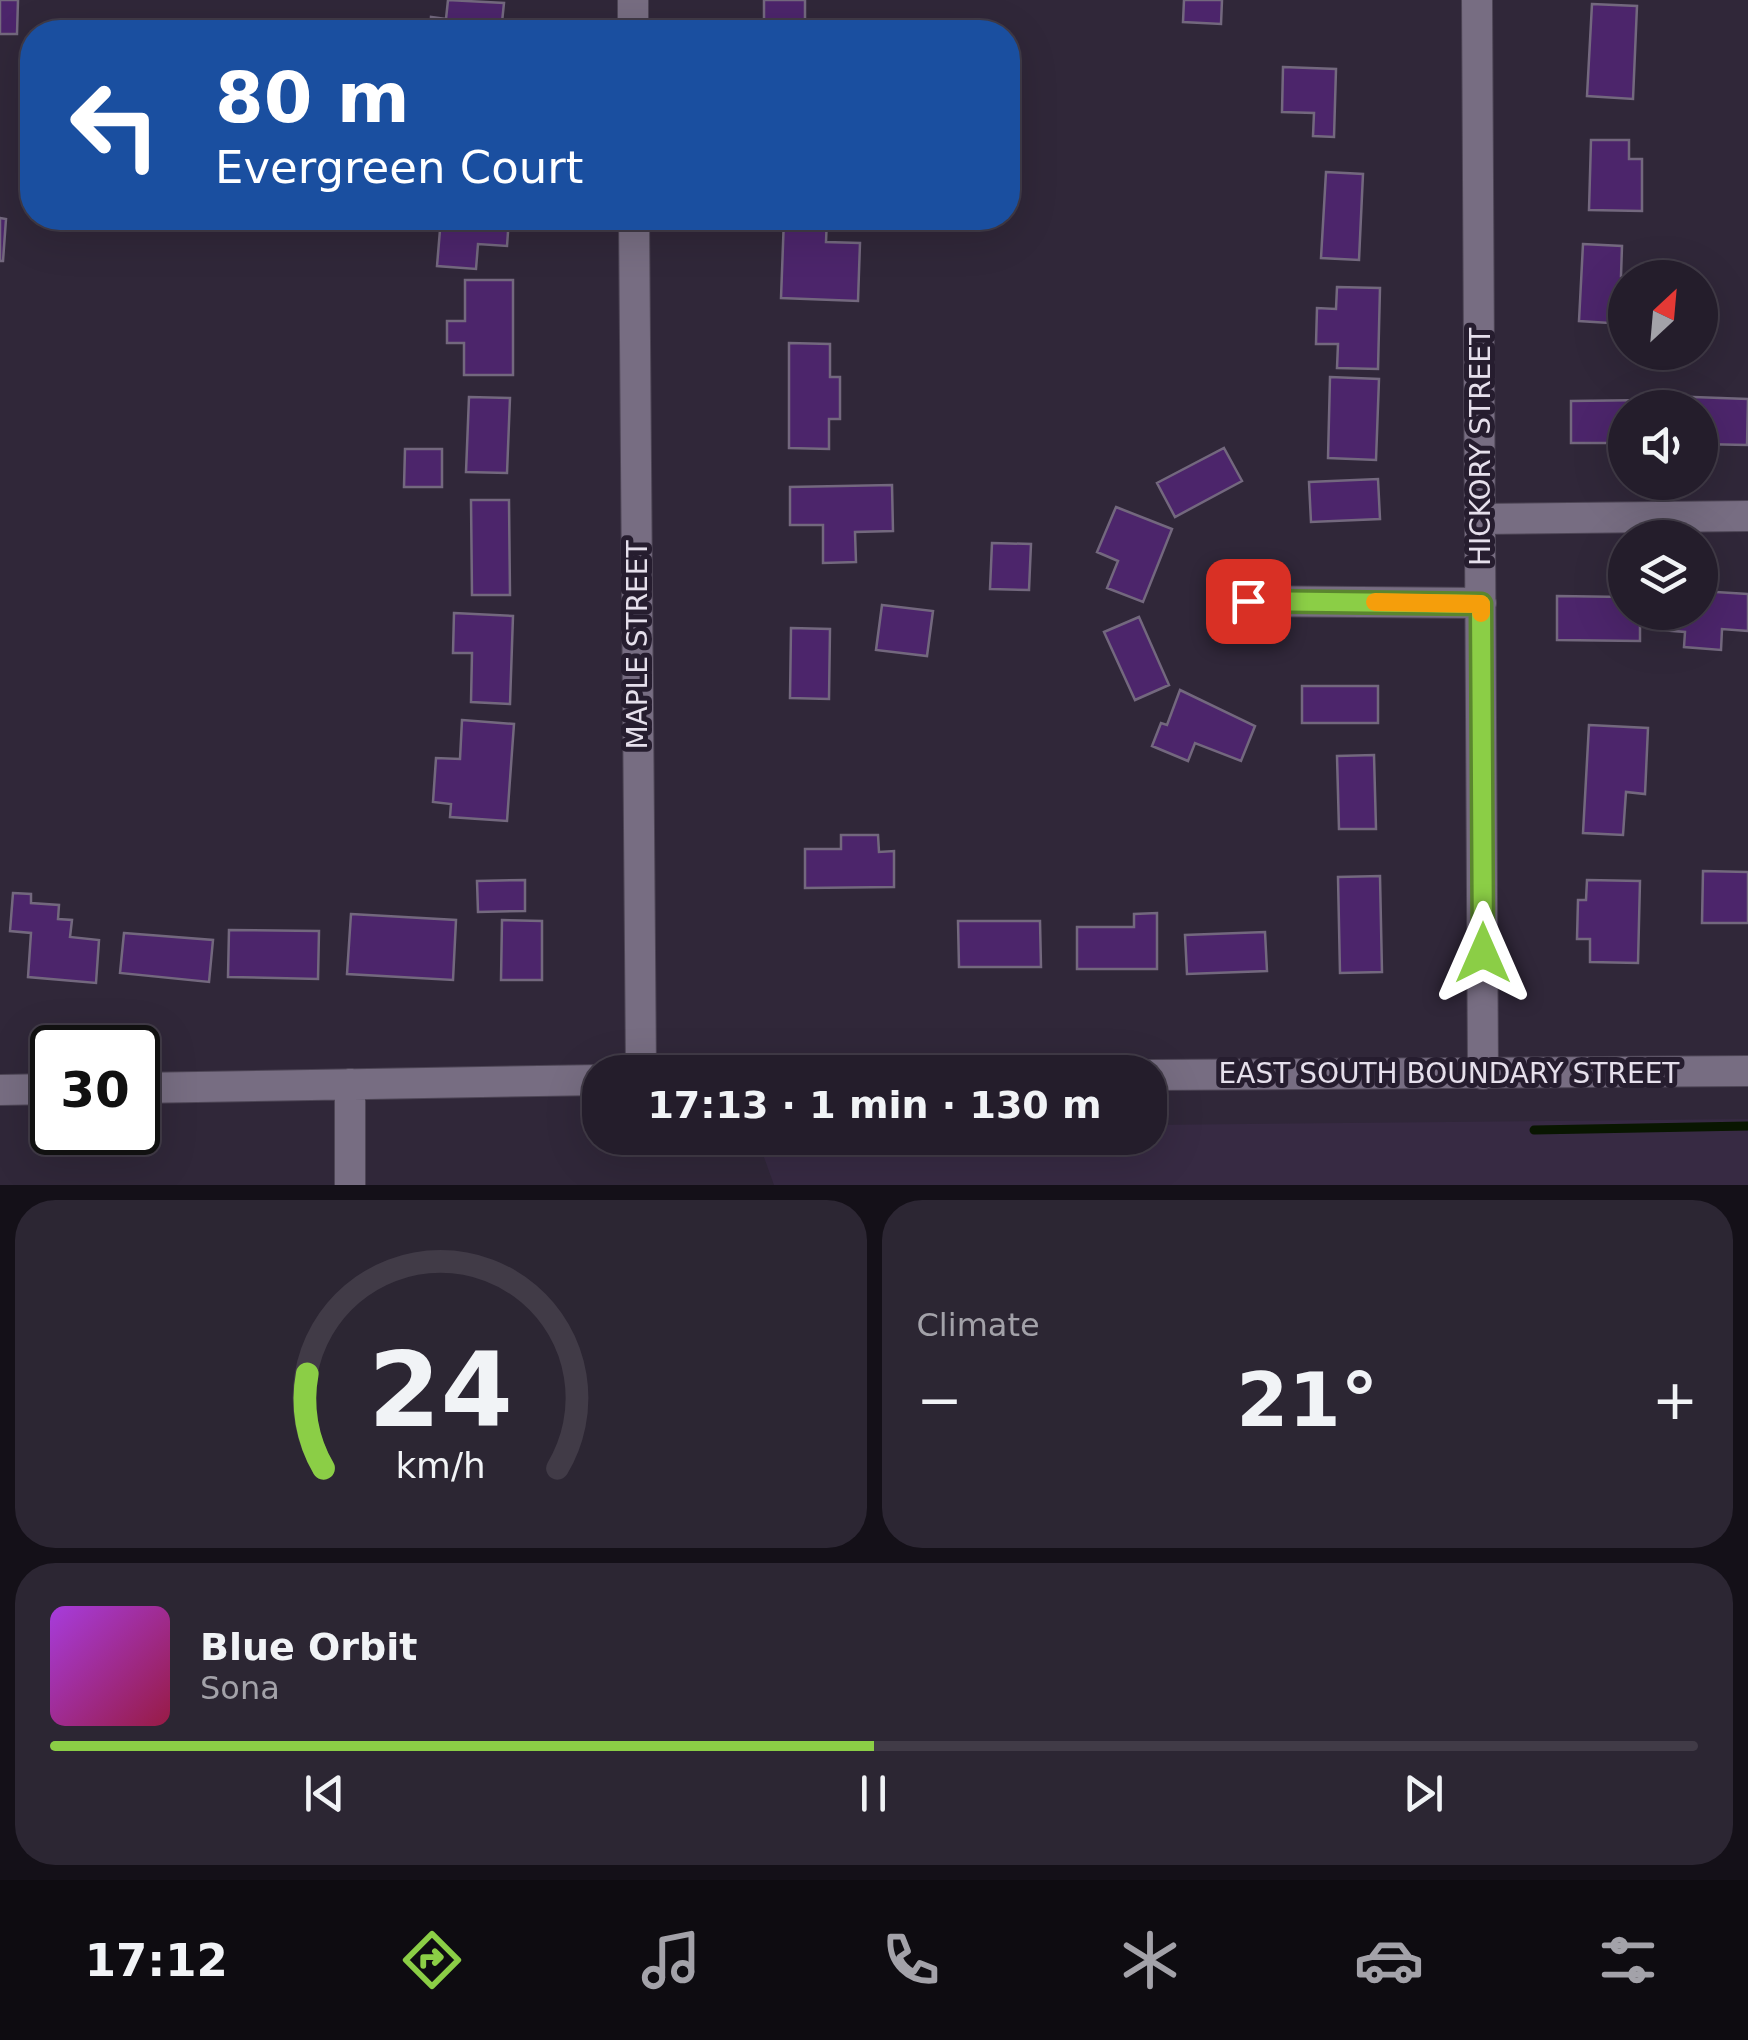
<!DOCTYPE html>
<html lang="en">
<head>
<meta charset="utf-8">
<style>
  body { margin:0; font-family:"DejaVu Sans",sans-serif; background:#2c2633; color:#f1f3f6; height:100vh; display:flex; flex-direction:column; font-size:38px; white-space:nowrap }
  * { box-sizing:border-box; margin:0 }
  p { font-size:32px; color:#a3a2a9 }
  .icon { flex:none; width:55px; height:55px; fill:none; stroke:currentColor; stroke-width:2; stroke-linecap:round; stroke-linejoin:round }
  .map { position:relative; height:1185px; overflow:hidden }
  .details { display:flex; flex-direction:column; gap:15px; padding:15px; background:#141018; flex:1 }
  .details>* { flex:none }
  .guide { position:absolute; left:20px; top:20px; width:1000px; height:210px; border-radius:40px; box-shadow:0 10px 40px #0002,0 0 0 2px #413b47; background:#1a4fa0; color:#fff; overflow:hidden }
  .needle { width:65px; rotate:26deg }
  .buttons { position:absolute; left:1608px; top:260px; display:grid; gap:20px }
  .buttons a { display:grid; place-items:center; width:110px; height:110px; border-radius:50%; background:#241d2b; box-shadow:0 10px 40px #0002,0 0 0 2px #413b47; font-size:50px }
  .speed { position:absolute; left:30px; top:1025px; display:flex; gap:20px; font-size:50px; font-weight:700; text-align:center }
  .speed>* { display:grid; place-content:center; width:130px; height:130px; border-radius:50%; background:#241d2b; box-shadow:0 10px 40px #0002,0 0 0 2px #413b47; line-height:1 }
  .speed .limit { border:5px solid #111; border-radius:15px; background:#fff; color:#111 }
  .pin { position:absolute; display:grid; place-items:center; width:85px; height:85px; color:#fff; margin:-42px; border-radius:20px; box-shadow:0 5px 15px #0006 }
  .me { position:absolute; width:110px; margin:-55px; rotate:0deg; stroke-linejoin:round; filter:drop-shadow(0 0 8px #0008) }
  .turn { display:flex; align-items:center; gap:35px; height:210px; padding:0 30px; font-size:45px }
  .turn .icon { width:130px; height:130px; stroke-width:2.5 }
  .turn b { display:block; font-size:70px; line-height:85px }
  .big { font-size:75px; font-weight:800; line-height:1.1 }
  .details .widget { flex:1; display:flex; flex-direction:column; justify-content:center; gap:15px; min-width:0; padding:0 35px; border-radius:40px; background:#2c2633 }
  .details .dial { align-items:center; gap:0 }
  .dial svg { height:260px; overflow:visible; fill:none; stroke:#413b47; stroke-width:7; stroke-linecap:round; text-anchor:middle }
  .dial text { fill:#f1f3f6; stroke:none }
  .song { display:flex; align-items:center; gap:30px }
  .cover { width:120px; height:120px; border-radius:15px; background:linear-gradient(135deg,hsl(280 70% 55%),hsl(340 70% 35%)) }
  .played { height:10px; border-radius:5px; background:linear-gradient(90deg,#8bce46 50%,#413b47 50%) }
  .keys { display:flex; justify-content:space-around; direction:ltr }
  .heat { display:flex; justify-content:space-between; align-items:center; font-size:55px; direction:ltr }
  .details .tiles { flex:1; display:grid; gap:15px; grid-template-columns:1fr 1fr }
  .widget:last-child { grid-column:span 2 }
  .trip { position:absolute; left:582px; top:1055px; width:585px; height:100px; border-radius:40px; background:#241d2b; box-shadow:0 10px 40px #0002,0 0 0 2px #413b47; font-weight:800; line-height:100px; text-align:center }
  .dock { display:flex; height:160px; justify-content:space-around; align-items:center; background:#0e0c11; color:#a3a2a9 }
  .dock .icon { width:70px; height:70px }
  .dock .active { color:#8bce46 }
  .dock b { font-size:45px; color:#f1f3f6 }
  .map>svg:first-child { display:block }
  .built { fill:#372a43 }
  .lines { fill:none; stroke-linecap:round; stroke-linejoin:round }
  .stream { stroke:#091601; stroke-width:9 }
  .building { fill:#4c256b; stroke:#73687e; stroke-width:2.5 }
  .minor-casing { stroke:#4d4555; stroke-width:32 }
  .minor { stroke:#776d82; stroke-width:30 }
  .route-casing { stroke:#5a862e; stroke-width:25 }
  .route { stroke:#8bce46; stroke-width:18 }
  .slow { stroke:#f59e0b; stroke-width:18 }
  .labels { text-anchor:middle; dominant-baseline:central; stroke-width:10; stroke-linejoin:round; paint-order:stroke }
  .street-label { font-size:28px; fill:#e5dfeb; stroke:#261d2f }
</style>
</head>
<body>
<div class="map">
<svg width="1748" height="1185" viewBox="0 0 1748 1185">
  <rect width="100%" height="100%" fill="#302739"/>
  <!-- built -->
  <path class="built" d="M1748,1119V1185H774L757,1138H1150V1125Z"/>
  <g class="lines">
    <!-- stream -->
    <path class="stream" d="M1534,1130L1748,1126"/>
  </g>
  <!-- building -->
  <path class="building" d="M0,0H18L17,34H0Z
    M448,0L504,3L501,32H430L431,17L446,19Z
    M764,0H805V32H764Z
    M1184,0H1222L1221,24L1183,22Z
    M1592,4L1637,6L1633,99L1587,96Z
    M1283,67L1336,69L1334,137L1313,136L1314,113L1282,112Z
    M1591,140H1629V159H1642V211L1589,210Z
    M1326,172L1363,174L1359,260L1321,258Z
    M0,218L6,219L3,261H0Z
    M441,218H509L507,246L478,244L476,269L437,266Z
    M784,218H827L826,242L860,243L858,301L781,298Z
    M1583,244L1622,246L1621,276L1637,277L1625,278V324L1579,321Z
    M465,280H513V375H464V343H447V321H465Z
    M1337,287L1380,288L1378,369L1337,368L1338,344H1316L1317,308L1336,309Z
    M789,343L830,344V377H840V419H829V449L789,448Z
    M1330,377L1379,379L1376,460L1328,458Z
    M1666,396L1748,399L1747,445L1700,444V408H1666Z
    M469,397L510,398L507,473L466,472Z
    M1650,400V408H1625V443H1571V401Z
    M1224,448L1242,481L1175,517L1157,483Z
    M405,449H442V487H404Z
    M1378,479L1380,519L1311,522L1309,482Z
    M892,485L893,531L855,532L856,562L823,563V525H790V487Z
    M471,500H509L510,595H472Z
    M1116,507L1172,529L1143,602L1107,588L1118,561L1097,552Z
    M992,543L1031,544L1029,590L990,589Z
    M1700,591L1748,594V631L1722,629L1721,650L1684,647L1685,632L1661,630L1662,612H1700Z
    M1557,596L1625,597V612H1640V641L1557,640Z
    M882,605L933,611L927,656L876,650Z
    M454,613L513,616L510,704L471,702L472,653H453Z
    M1139,617L1169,685L1135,700L1104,632Z
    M791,628L830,629L829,699L790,698Z
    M1302,686H1378V723H1302Z
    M1180,690L1255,726L1241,761L1195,743L1188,761L1152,746L1161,723L1167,725Z
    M462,720L514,724L507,821L450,817L451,804L433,802L436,758L460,759Z
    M1589,725L1648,728L1645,794L1626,792L1623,835L1583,833Z
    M1374,755L1376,829H1339L1337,756Z
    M841,835H878L879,852L894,851V887L805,888V849H841Z
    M1703,871L1748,872V923H1702Z
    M1380,876L1382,972L1340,973L1338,877Z
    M525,880V911L478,912L477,881Z
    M1587,880L1640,881L1638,963L1590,962V939H1577L1578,900H1586Z
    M13,893L31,894V903L59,905L58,919L72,920L70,937L99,940L96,983L28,977L31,933L10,931Z
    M1157,913V969H1077V927H1134V914Z
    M351,914L456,920L453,980L347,974Z
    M502,920L542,921V980H501Z
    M958,921H1040L1041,967H959Z
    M229,930L319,931L318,979L228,977Z
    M1265,932L1267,971L1187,974L1185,935Z
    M124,933L213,940L209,982L120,973Z"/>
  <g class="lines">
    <defs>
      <path id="minor" d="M633,0V32
        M1477,0L1483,1074
        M634,218L641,1072
        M1481,519L1748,516
        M1249,601L1481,603
        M1150,1075L1748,1071
        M350,1084V1185
        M138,1088L600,1080
        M0,1090L52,1089"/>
    </defs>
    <!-- minor casing -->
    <use href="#minor" class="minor-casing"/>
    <!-- minor -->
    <use href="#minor" class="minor"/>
  </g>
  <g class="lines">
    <defs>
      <path id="route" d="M1248,601L1481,604L1483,953"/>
    </defs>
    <!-- route casing -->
    <use href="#route" class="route-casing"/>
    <!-- route -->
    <use href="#route" class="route"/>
    <!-- slow -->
    <path class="slow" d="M1375,602L1481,604V613"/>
  </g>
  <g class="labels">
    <!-- street labels -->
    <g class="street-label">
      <text transform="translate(1480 447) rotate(-90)">HICKORY STREET</text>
      <text transform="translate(637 645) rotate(-90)">MAPLE STREET</text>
      <text x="1449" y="1073">EAST SOUTH BOUNDARY STREET</text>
    </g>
  </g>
</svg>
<div class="buttons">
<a><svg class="needle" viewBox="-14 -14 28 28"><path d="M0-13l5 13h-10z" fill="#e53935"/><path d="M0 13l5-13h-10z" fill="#a3a2a9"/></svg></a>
<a><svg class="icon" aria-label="sound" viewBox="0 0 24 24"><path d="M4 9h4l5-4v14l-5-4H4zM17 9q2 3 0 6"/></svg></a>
<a><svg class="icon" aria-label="layers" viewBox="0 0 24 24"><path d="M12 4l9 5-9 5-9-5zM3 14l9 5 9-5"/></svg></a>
</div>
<div class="speed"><div class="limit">30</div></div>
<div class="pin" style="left:1248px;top:601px;background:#d93025"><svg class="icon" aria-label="arrive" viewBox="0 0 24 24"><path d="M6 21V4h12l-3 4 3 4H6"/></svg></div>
<svg class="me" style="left:1483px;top:953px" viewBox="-20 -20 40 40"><path d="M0-17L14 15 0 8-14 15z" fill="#8bce46" stroke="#fff" stroke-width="4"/></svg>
<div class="trip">17:13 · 1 min · 130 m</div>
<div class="guide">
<div class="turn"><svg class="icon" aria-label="left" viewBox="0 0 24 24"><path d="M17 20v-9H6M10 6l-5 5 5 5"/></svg><div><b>80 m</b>Evergreen Court</div></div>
</div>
</div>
<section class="details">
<div class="tiles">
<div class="widget dial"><svg viewBox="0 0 100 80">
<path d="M14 69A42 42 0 1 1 86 69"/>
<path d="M14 69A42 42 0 0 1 9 40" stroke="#8bce46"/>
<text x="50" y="56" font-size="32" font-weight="700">24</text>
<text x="50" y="72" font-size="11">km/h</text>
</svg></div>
<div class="widget"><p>Climate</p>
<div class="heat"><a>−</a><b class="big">21°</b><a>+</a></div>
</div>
<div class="widget">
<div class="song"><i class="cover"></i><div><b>Blue Orbit</b><p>Sona</p></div></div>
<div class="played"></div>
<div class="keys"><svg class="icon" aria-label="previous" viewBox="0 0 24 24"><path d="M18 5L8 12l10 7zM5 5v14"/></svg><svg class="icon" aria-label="pause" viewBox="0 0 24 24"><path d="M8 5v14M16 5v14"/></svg><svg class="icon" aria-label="next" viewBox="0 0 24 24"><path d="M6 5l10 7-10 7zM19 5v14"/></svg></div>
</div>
</div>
</section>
<nav class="dock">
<b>17:12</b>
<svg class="icon active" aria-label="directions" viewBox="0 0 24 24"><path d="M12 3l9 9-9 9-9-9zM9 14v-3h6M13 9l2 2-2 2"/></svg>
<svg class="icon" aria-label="music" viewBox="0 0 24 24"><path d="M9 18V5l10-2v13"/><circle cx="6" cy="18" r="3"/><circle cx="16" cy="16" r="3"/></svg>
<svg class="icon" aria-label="phone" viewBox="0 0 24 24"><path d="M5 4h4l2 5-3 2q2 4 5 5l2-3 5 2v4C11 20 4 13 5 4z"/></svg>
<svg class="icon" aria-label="climate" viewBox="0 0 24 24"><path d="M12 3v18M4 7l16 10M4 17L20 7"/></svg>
<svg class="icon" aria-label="car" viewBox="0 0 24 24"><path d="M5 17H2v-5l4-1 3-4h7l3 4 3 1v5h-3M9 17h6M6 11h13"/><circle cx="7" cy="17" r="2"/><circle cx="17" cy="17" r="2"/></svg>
<svg class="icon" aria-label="filters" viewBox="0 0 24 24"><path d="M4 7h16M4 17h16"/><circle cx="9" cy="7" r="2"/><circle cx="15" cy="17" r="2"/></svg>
</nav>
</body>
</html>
